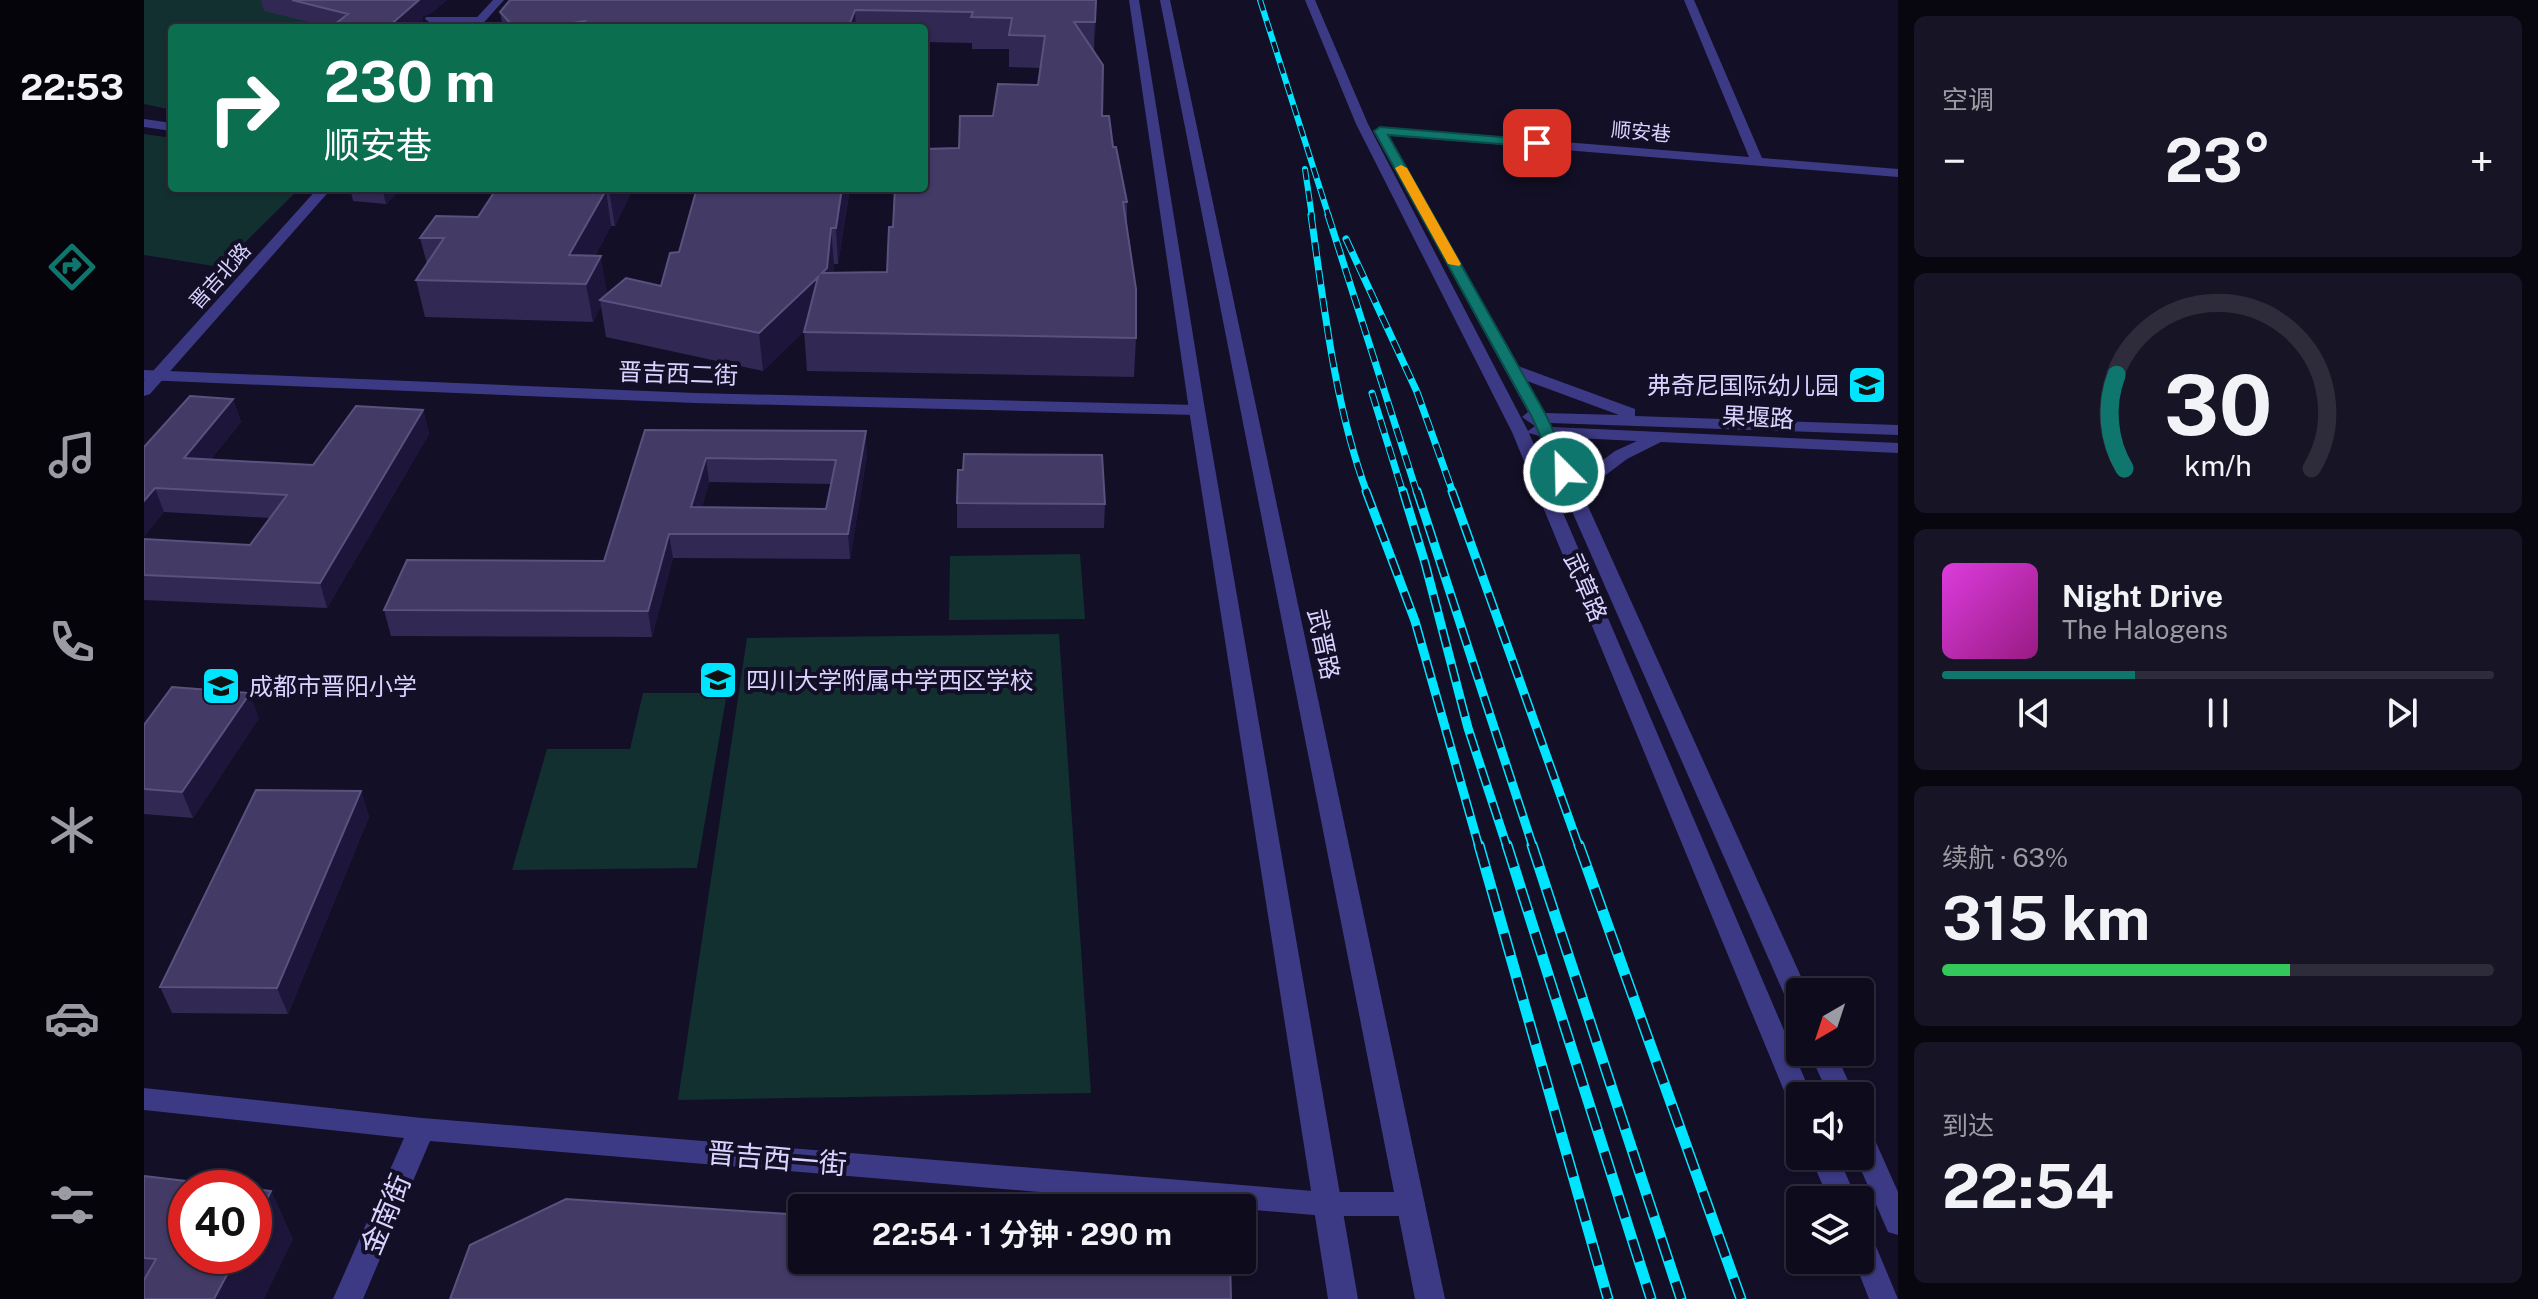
<!DOCTYPE html>
<html lang="zh">
<head>
<meta charset="utf-8">
<style>
  body { margin:0; font-family:"Public Sans","Noto Sans SC",sans-serif; background:#171425; color:#f1f3f6; height:100vh; display:flex; flex-direction:column; font-size:30px; white-space:nowrap }
  * { box-sizing:border-box; margin:0 }
  p { font-size:26px; color:#9b9ba3 }
  .icon { flex:none; width:44px; height:44px; fill:none; stroke:currentColor; stroke-width:2; stroke-linecap:round; stroke-linejoin:round }
  .map { position:relative; flex:1; overflow:hidden }
  .drawer { display:flex; flex-direction:column; gap:16px; padding:16px; background:#08060f; width:640px }
  .drawer>* { flex:none }
  .banner { position:absolute; left:24px; top:24px; width:760px; height:168px; border-radius:8px; box-shadow:0 2px 6px #0004,0 0 0 2px #2e2b3b; background:#0b6e4f; color:#fff; overflow:hidden }
  .needle { width:52px; rotate:219deg }
  .tools { position:absolute; left:1642px; top:978px; display:grid; gap:16px }
  .tools a { display:grid; place-items:center; width:88px; height:88px; border-radius:8px; background:#0e0b1c; box-shadow:0 2px 6px #0004,0 0 0 2px #2e2b3b; font-size:40px }
  .speed { position:absolute; left:24px; top:1170px; display:flex; gap:16px; font-size:40px; font-weight:700; text-align:center }
  .speed>* { display:grid; place-content:center; width:104px; height:104px; border-radius:50%; background:#0e0b1c; box-shadow:0 2px 6px #0004,0 0 0 2px #2e2b3b; line-height:1 }
  .speed .limit { border:12px solid #d22; background:#fff; color:#111 }
  .pin { position:absolute; display:grid; place-items:center; width:68px; height:68px; color:#fff; margin:-34px; border-radius:16px; box-shadow:0 4px 12px #0006 }
  .me { position:absolute; width:88px; margin:-44px; rotate:337deg; stroke-linejoin:round; filter:drop-shadow(0 0 6px #0008) }
  .turn { display:flex; align-items:center; gap:28px; height:168px; padding:0 24px; font-size:36px }
  .turn .icon { width:104px; height:104px; stroke-width:2.5 }
  .turn b { display:block; font-size:56px; line-height:68px }
  .big { font-size:60px; font-weight:700; line-height:1.1 }
  .drawer .tile { flex:1; display:flex; flex-direction:column; justify-content:center; gap:12px; min-width:0; padding:0 28px; border-radius:12px; background:#171425 }
  .drawer .dial { align-items:center; gap:0 }
  .dial svg { height:208px; overflow:visible; fill:none; stroke:#2e2b3b; stroke-width:7; stroke-linecap:round; text-anchor:middle }
  .dial text { fill:#f1f3f6; stroke:none }
  .song { display:flex; align-items:center; gap:24px }
  .cover { width:96px; height:96px; border-radius:12px; background:linear-gradient(135deg,hsl(300 70% 55%),hsl(310 70% 35%)) }
  .played { height:8px; border-radius:4px; background:linear-gradient(90deg,#0f766e 35%,#2e2b3b 35%) }
  .keys { display:flex; justify-content:space-around; direction:ltr }
  .heat { display:flex; justify-content:space-between; align-items:center; font-size:44px; direction:ltr }
  .charge { height:12px; border-radius:6px; background:linear-gradient(90deg,#34c759 63%,#2e2b3b 0) }
  .trip { position:absolute; left:644px; top:1194px; width:468px; height:80px; border-radius:8px; background:#0e0b1c; box-shadow:0 2px 6px #0004,0 0 0 2px #2e2b3b; font-weight:700; line-height:80px; text-align:center }
  main { display:flex; flex:1; min-height:0 }
  .tabs { display:flex; flex-direction:column; width:144px; justify-content:space-around; align-items:center; background:#06040b; color:#9b9ba3 }
  .tabs .icon { width:56px; height:56px }
  .tabs .current { color:#0f766e }
  .tabs b { font-size:36px; color:#f1f3f6 }
  .map>svg:first-child { display:block }
  .green { fill:#12302f }
  .lines { fill:none; stroke-linecap:round; stroke-linejoin:round }
  .service { fill:#3d3a85; fill-rule:evenodd }
  .minor { fill:#3d3a85; fill-rule:evenodd }
  .tertiary { fill:#3d3a85; fill-rule:evenodd }
  .rail-far3-casing { stroke:#00e5ff; stroke-width:6 }
  .rail-far2-casing { stroke:#00e5ff; stroke-width:7 }
  .rail-far1-casing { stroke:#00e5ff; stroke-width:9 }
  .rail-casing { stroke:#00e5ff; stroke-width:11 }
  .rail-far3 { stroke:#130f26; stroke-width:4; stroke-dasharray:11; stroke-linecap:butt }
  .rail-far2 { stroke:#130f26; stroke-width:5; stroke-dasharray:14; stroke-linecap:butt }
  .rail-far1 { stroke:#130f26; stroke-width:6; stroke-dasharray:18; stroke-linecap:butt }
  .rail { stroke:#130f26; stroke-width:8; stroke-dasharray:23; stroke-linecap:butt }
  .wall { fill:#312854; fill-rule:evenodd }
  .shaded-wall { fill:#1d163a }
  .building { fill:#433a66; stroke:#5a527e; stroke-width:2; fill-rule:evenodd }
  .route { fill:#0f766e; stroke:#0a4d48; stroke-width:2 }
  .slow { fill:#f59e0b }
  .labels { text-anchor:middle; dominant-baseline:central; stroke-width:8; stroke-linejoin:round; paint-order:stroke }
  .far-street-label { font-size:20px; fill:#d9d4ff; stroke:#130f26 }
  .street-label { font-size:24px; fill:#d9d4ff; stroke:#130f26 }
  .poi-label { font-size:24px; fill:#d9d4ff; stroke:#130f26; text-anchor:start }
  .near-street-label { font-size:28px; fill:#d9d4ff; stroke:#130f26 }
</style>
</head>
<body>
<main>
<nav class="tabs">
<b>22:53</b>
<svg class="icon current" aria-label="directions" viewBox="0 0 24 24"><path d="M12 3l9 9-9 9-9-9zM9 14v-3h6M13 9l2 2-2 2"/></svg>
<svg class="icon" aria-label="music" viewBox="0 0 24 24"><path d="M9 18V5l10-2v13"/><circle cx="6" cy="18" r="3"/><circle cx="16" cy="16" r="3"/></svg>
<svg class="icon" aria-label="phone" viewBox="0 0 24 24"><path d="M5 4h4l2 5-3 2q2 4 5 5l2-3 5 2v4C11 20 4 13 5 4z"/></svg>
<svg class="icon" aria-label="climate" viewBox="0 0 24 24"><path d="M12 3v18M4 7l16 10M4 17L20 7"/></svg>
<svg class="icon" aria-label="car" viewBox="0 0 24 24"><path d="M5 17H2v-5l4-1 3-4h7l3 4 3 1v5h-3M9 17h6M6 11h13"/><circle cx="7" cy="17" r="2"/><circle cx="17" cy="17" r="2"/></svg>
<svg class="icon" aria-label="filters" viewBox="0 0 24 24"><path d="M4 7h16M4 17h16"/><circle cx="9" cy="7" r="2"/><circle cx="15" cy="17" r="2"/></svg>
</nav>
<div class="map">
<svg width="1754" height="1299" viewBox="0 0 1754 1299">
  <rect width="100%" height="100%" fill="#130f26"/>
  <!-- green -->
  <path class="green" d="M0,0H175L203,5L179,28H28V110L0,104Z
    M0,134L28,138V188H156L76,267L0,255Z
    M936,554L941,619L805,620L806,556Z
    M915,634L947,1093L534,1100L603,638Z
    M499,693H583L553,868L368,870L403,749H486Z"/>
  <g class="lines">
    <!-- service -->
    <path class="service" d="M282,17H336L340,20L336,23L285,22L281,19Z"/>
    <!-- minor -->
    <path class="minor" d="M1540,0H1550L1618,158L1754,169V177L1236,135L1230,131L1236,127L1605,157Z
      M0,119L28,123V131L0,127Z
      M0,370L551,393L1053,405L1061,410L1053,415L551,403L0,380Z
      M0,1088L278,1118L1182,1192H1267L1277,1195L1281,1204L1277,1213L1267,1216H1182L286,1141L219,1299H189L260,1138L0,1110Z"/>
    <!-- tertiary -->
    <path class="tertiary" d="M349,0H360L335,28H323Z
      M985,0H995L1061,410L1214,1299H1184L1045,410Z
      M1016,0H1026L1301,1299H1271Z
      M1161,0H1171L1224,124L1384,431L1391,426L1378,417L1384,412L1232,135L1233,132L1244,135L1374,366L1491,409V416L1754,425V435L1406,423L1408,427L1754,443V453L1517,442L1483,459L1438,493L1664,992H1656V1013L1647,1010L1644,1003L1395,436L1385,433L1668,1096H1656V1109L1647,1106L1643,1098L1368,432L1212,124ZM1383,381L1475,415L1401,413ZM1412,437L1493,441L1471,451L1432,480Z
      M174,188H188L6,394L0,396V381Z
      M1665,1052H1691L1711,1096H1685Z
      M1716,1126L1726,1129L1754,1192V1235L1744,1232L1711,1156H1716Z
      M1666,1156H1694L1713,1200H1685Z
      M1716,1228L1726,1232L1754,1299H1725L1710,1260H1716Z"/>
    <defs>
      <path id="rail-far3" d="M1116,0L1185,217
        M1161,169L1168,217"/>
      <path id="rail-far2" d="M1167,215C1180,306 1191,407 1223,493
        M1184,215L1273,493
        M1202,239L1273,392L1309,493
        M1228,393L1259,493"/>
      <path id="rail-far1" d="M1222,491L1271,621L1335,847
        M1259,491L1281,563L1324,728L1363,847
        M1273,491L1389,847
        M1308,491L1435,847"/>
      <path id="rail" d="M1335,845L1464,1299
        M1363,845L1507,1299
        M1388,845L1537,1299
        M1435,845L1597,1299"/>
    </defs>
    <!-- rail-far3 casing -->
    <use href="#rail-far3" class="rail-far3-casing"/>
    <!-- rail-far2 casing -->
    <use href="#rail-far2" class="rail-far2-casing"/>
    <!-- rail-far1 casing -->
    <use href="#rail-far1" class="rail-far1-casing"/>
    <!-- rail casing -->
    <use href="#rail" class="rail-casing"/>
    <!-- rail-far3 -->
    <use href="#rail-far3" class="rail-far3"/>
    <!-- rail-far2 -->
    <use href="#rail-far2" class="rail-far2"/>
    <!-- rail-far1 -->
    <use href="#rail-far1" class="rail-far1"/>
    <!-- rail -->
    <use href="#rail" class="rail"/>
  </g>
  <!-- wall -->
  <path class="wall" d="M117,0H303L286,14L279,16V20L270,28H189L120,11Z
    M952,0L950,51L958,116L969,147L983,202V224L992,338L990,377L663,371L660,331L619,371L462,337L457,306L449,322L281,317L272,280L283,264L276,238L334,217L349,194L279,188H489L471,226H467L451,256L463,293L517,286L535,252L706,188L694,264H690L689,273L743,272L749,227L780,188L815,148L849,116L894,85L896,68L865,67V49H828V43L780,42V28H359L356,12Z
    M206,188H259L242,204L209,201Z
    M89,399L97,422L67,459L169,465L279,410L285,434L183,608L0,600V539L106,545L126,518L20,512L0,536V447Z
    M501,430L723,455L706,559L529,558L508,637L247,636L240,610L460,561ZM565,482L687,484L682,509L558,507Z
    M819,470L961,504L960,528H813V503Z
    M115,718L49,818L0,814V725Z
    M217,791L225,817L144,1014L28,1013L16,987Z
    M0,1176L127,1191L149,1240L0,1299Z"/>
  <!-- shaded-wall -->
  <path class="shaded-wall" d="M275,0H303L286,14L279,16V20L270,28H244Z
    M952,0V26L950,53L951,22Z
    M711,10L712,28H704Z
    M441,21L442,28H400Z
    M238,188H259L242,204Z
    M467,188H489L471,226L465,190Z
    M698,188H706L694,264L692,228Z
    M462,190L467,226L436,284L425,255Z
    M687,228L690,264L686,306L678,273Z
    M457,256L463,293L456,300L457,306L449,322L442,284Z
    M674,277L677,314L619,371L615,333Z
    M89,399L97,422L48,482L40,458Z
    M279,410L285,434L183,608L176,583Z
    M722,431L723,455L706,559L704,534Z
    M562,458L565,482L551,532L547,507Z
    M11,488L20,512L0,536V501Z
    M525,534L529,558L508,637L504,611Z
    M106,693L115,718L49,818L38,792Z
    M217,791L225,817L144,1014L133,988Z
    M127,1191L149,1240L120,1299H70L93,1256H110V1223Z"/>
  <!-- building -->
  <path class="building" d="M148,0H275L244,27L191,24L204,14Z
    M366,0H952L951,22H930L959,65L958,116H965L969,147H972L983,202H979L992,289V338L660,332L674,277L615,333L456,300L482,278L517,286L526,253L535,252L553,188H698L692,228H687L683,268L678,273L743,272L745,227H749L751,188H780V149L815,148L816,116H849L854,84L894,85L901,36L865,35L868,18L827,17L829,12L711,10L704,28H435L441,21L400,28H371L356,12Z
    M353,188H467L465,190H462L425,255L457,256L442,284L272,280L300,238H276L292,216L334,217Z
    M46,396L89,399L40,458L169,465L212,406L279,410L176,583L0,575V539L106,545L143,495L11,488L0,501V447Z
    M501,430L722,431L704,534H525L504,611L240,610L263,560L460,561ZM562,458L692,460L682,509L547,507Z
    M820,454L958,455L961,504L813,503L814,470H819Z
    M28,687L106,693L38,792L0,789V725Z
    M112,790L217,791L133,988L16,987Z
    M0,1176L101,1188H42V1256H93L70,1299H0V1280L12,1259L0,1258Z
    M110,1189L127,1191L110,1223Z
    M422,1199L658,1215V1260H1086L1087,1299H306L326,1245Z"/>
  <!-- route -->
  <path class="route" d="M1236,127L1393,140L1399,143L1393,147L1244,135L1403,417L1428,472L1425,475L1420,476L1412,472L1388,417L1230,131Z"/>
  <!-- slow -->
  <path class="slow" d="M1257,165L1263,168L1317,264L1315,266L1304,264L1251,168Z"/>
  <!-- icons -->
  <defs>
    <symbol id="school-square" viewBox="-11 -11 22 22"><rect x="-9" y="-9" width="18" height="18" rx="4" fill="#00e5ff" stroke="#130f26"/><path d="M0-5L7-2L0 1L-7-2ZM-4 1L0 2.5L4 1V4Q0 6-4 4Z" fill="#111"/></symbol>
  </defs>
  <g fill-rule="evenodd">
    <use href="#school-square" x="1701" y="363" width="44" height="44"/>
    <use href="#school-square" x="552" y="658" width="44" height="44"/>
    <use href="#school-square" x="55" y="664" width="44" height="44"/>
  </g>
  <g class="labels">
    <!-- far-street labels -->
    <g class="far-street-label">
      <text transform="translate(1497 132) rotate(5)">顺安巷</text>
      <text transform="translate(76 276) rotate(-48)">晋吉北路</text>
    </g>
    <!-- street labels -->
    <g class="street-label">
      <text transform="translate(534 373) rotate(2)">晋吉西二街</text>
      <text transform="translate(1614 417) rotate(3)">果堰路</text>
      <text transform="translate(1442 587) rotate(67)">武草路</text>
      <text transform="translate(1180 644) rotate(78)">武晋路</text>
    </g>
    <!-- poi labels -->
    <g class="poi-label">
      <text x="1695" y="385" text-anchor="end">弗奇尼国际幼儿园</text>
      <text x="602" y="680">四川大学附属中学西区学校</text>
      <text x="105" y="686">成都市晋阳小学</text>
    </g>
    <!-- near-street labels -->
    <g class="near-street-label">
      <text transform="translate(633 1158) rotate(5)">晋吉西一街</text>
      <text transform="translate(241 1214) rotate(-67)">金南街</text>
    </g>
  </g>
</svg>
<div class="tools">
<a><svg class="needle" viewBox="-14 -14 28 28"><path d="M0-13l5 13h-10z" fill="#e53935"/><path d="M0 13l5-13h-10z" fill="#9b9ba3"/></svg></a>
<a><svg class="icon" aria-label="sound" viewBox="0 0 24 24"><path d="M4 9h4l5-4v14l-5-4H4zM17 9q2 3 0 6"/></svg></a>
<a><svg class="icon" aria-label="layers" viewBox="0 0 24 24"><path d="M12 4l9 5-9 5-9-5zM3 14l9 5 9-5"/></svg></a>
</div>
<div class="speed"><div class="limit">40</div></div>
<div class="pin" style="left:1393px;top:143px;background:#d93025"><svg class="icon" aria-label="arrive" viewBox="0 0 24 24"><path d="M6 21V4h12l-3 4 3 4H6"/></svg></div>
<svg class="me" style="left:1420px;top:472px" viewBox="-20 -20 40 40"><circle r="17" fill="#0f766e" stroke="#fff" stroke-width="3"/><path d="M0-11L8 9 0 5-8 9z" fill="#fff"/></svg>
<div class="trip">22:54 · 1 分钟 · 290 m</div>
<div class="banner">
<div class="turn"><svg class="icon" aria-label="right" viewBox="0 0 24 24"><path d="M7 20v-9h11M14 6l5 5-5 5"/></svg><div><b>230 m</b>顺安巷</div></div>
</div>
</div>
<section class="drawer">
<div class="tile"><p>空调</p>
<div class="heat"><a>−</a><b class="big">23°</b><a>+</a></div>
</div>
<div class="tile dial"><svg viewBox="0 0 100 80">
<path d="M14 69A42 42 0 1 1 86 69"/>
<path d="M14 69A42 42 0 0 1 11 33" stroke="#0f766e"/>
<text x="50" y="56" font-size="32" font-weight="700">30</text>
<text x="50" y="72" font-size="11">km/h</text>
</svg></div>
<div class="tile">
<div class="song"><i class="cover"></i><div><b>Night Drive</b><p>The Halogens</p></div></div>
<div class="played"></div>
<div class="keys"><svg class="icon" aria-label="previous" viewBox="0 0 24 24"><path d="M18 5L8 12l10 7zM5 5v14"/></svg><svg class="icon" aria-label="pause" viewBox="0 0 24 24"><path d="M8 5v14M16 5v14"/></svg><svg class="icon" aria-label="next" viewBox="0 0 24 24"><path d="M6 5l10 7-10 7zM19 5v14"/></svg></div>
</div>
<div class="tile"><p>续航 · 63%</p><b class="big">315 km</b><div class="charge"></div></div>
<div class="tile"><p>到达</p><b class="big">22:54</b></div>
</section>
</main>
</body>
</html>
